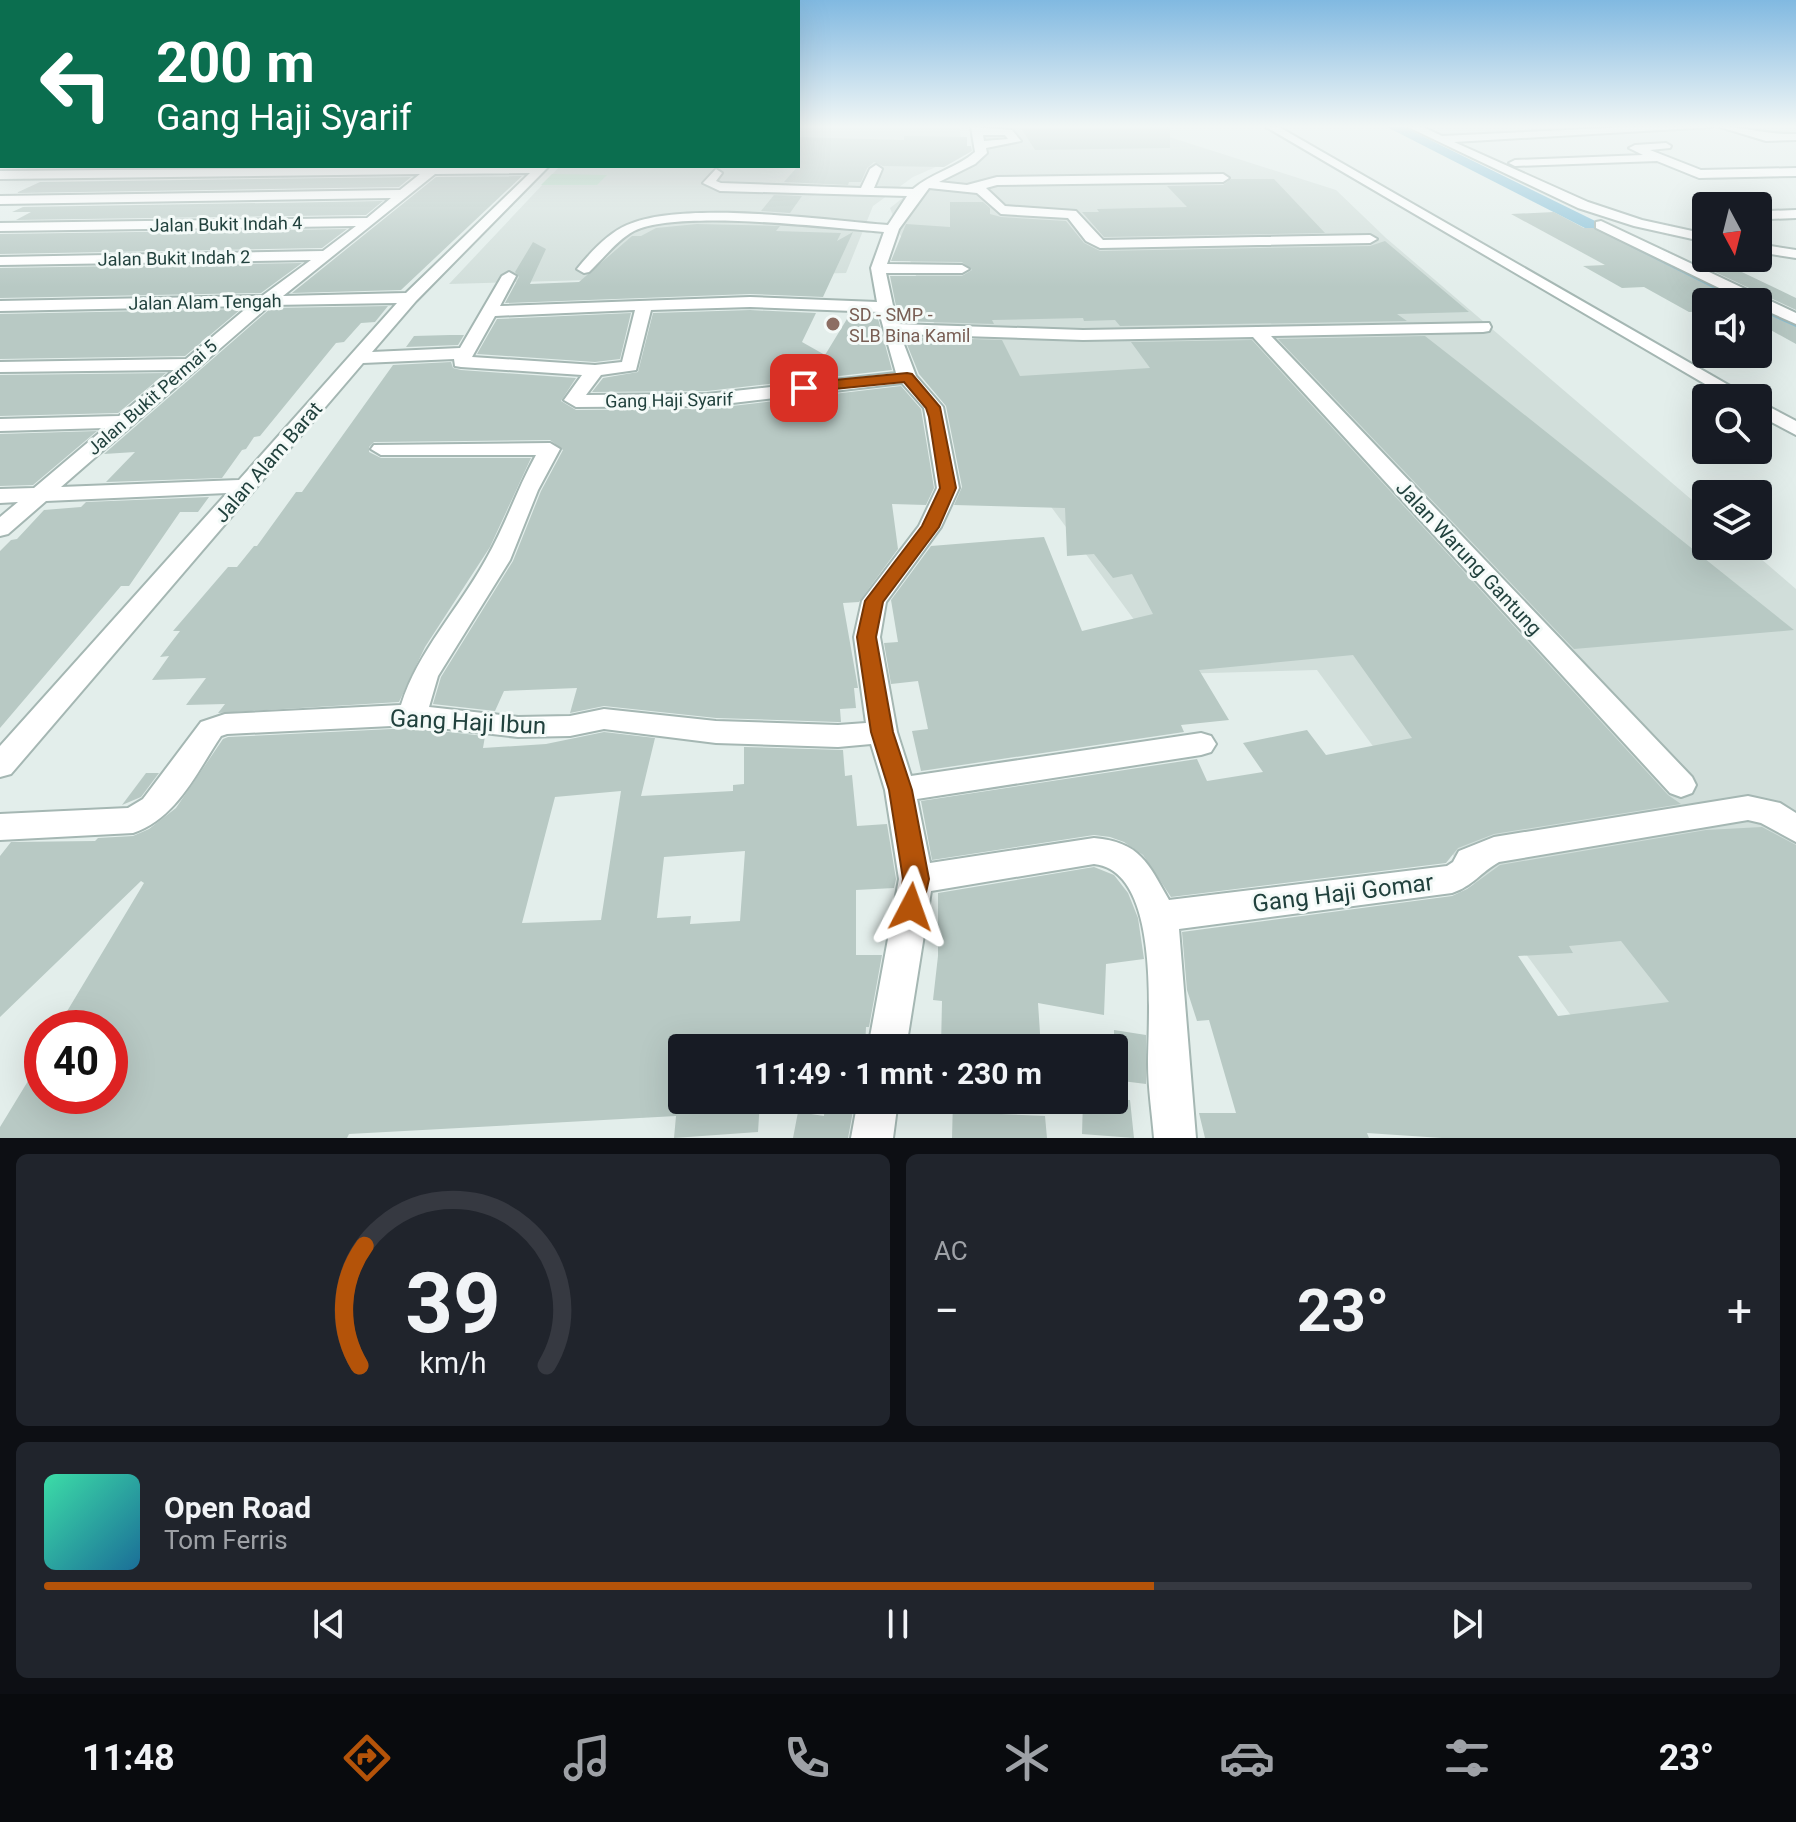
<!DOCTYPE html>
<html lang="id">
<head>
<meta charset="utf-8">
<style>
  body { margin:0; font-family:Roboto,sans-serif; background:#20242c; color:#f1f3f6; height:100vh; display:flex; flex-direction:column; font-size:30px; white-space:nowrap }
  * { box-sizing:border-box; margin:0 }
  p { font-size:26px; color:#9ea1a6 }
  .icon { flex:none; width:44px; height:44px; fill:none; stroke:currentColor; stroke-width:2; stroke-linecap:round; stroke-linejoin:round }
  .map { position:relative; height:1138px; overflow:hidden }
  .details { display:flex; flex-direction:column; gap:16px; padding:16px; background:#0d0f14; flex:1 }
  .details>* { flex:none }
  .top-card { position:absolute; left:0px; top:0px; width:800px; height:168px; box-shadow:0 8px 32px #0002; background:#0b6e4f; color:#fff; overflow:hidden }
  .needle { width:52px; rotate:173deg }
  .controls { position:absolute; left:1692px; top:192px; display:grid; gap:16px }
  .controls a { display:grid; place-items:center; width:80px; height:80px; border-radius:8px; background:#171b24; box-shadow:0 8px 32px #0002; font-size:40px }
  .speed { position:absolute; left:24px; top:1010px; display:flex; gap:16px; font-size:40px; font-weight:700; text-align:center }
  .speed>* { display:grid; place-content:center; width:104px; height:104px; border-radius:50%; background:#171b24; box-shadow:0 8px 32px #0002; line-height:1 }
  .speed .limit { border:12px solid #d22; background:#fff; color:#111 }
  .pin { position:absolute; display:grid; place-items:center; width:68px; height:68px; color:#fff; margin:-34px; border-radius:16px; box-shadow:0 4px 12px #0006 }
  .me { position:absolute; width:88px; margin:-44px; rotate:4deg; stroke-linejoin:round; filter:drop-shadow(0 0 6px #0008) }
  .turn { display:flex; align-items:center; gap:28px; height:168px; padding:0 24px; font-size:36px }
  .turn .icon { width:104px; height:104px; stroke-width:2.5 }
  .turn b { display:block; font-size:56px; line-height:68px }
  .big { font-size:60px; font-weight:700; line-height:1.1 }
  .details .tile { flex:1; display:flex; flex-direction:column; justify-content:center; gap:12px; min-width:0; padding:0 28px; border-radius:12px; background:#20242c }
  .details .dial { align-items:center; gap:0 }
  .dial svg { height:208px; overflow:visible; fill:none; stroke:#363941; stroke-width:7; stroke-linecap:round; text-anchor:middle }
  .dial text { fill:#f1f3f6; stroke:none }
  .song { display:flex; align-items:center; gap:24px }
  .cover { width:96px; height:96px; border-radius:12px; background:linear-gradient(135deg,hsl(160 70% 55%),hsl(200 70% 35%)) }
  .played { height:8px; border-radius:4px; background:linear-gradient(90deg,#b45309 65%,#363941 65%) }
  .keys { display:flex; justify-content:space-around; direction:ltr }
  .heat { display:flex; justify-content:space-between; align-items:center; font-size:44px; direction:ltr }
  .details .tiles { flex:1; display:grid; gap:16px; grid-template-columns:1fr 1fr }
  .tile:last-child { grid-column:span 2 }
  .trip { position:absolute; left:668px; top:1034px; width:460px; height:80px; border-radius:8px; background:#171b24; box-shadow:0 8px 32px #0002; font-weight:700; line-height:80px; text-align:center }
  .dock { display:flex; height:128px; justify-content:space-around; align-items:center; background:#090b0e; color:#9ea1a6 }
  .dock .icon { width:56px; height:56px }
  .dock .on { color:#b45309 }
  .dock b { font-size:36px; color:#f1f3f6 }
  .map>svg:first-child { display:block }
  .built { fill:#d1deda }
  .green { fill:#bae1ca }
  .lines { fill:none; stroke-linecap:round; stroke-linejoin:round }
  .canal { fill:#87c0d7; fill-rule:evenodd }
  .building { fill:#b8c9c4; fill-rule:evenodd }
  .minor-casing { stroke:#a5b7b3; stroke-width:4 }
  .minor { fill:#fff; fill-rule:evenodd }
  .route { fill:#b45309; stroke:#753606; stroke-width:2 }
  .education-dot { fill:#8d6e63; stroke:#f4faf8; stroke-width:3 }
  .labels { text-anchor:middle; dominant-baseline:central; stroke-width:6; stroke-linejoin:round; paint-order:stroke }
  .far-street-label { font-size:18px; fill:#21413d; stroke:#f4faf8 }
  .far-education-label { font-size:18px; fill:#785e54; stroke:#f4faf8; text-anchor:start }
  .street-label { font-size:20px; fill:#21413d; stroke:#f4faf8 }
  .near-street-label { font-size:24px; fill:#21413d; stroke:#f4faf8 }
</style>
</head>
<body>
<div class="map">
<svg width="1796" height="1138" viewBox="0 0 1796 1138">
  <rect width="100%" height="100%" fill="#e3eeeb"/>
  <!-- built -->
  <path class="built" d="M798,127H959L963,149L956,158L913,177L873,206L846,273L449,284L560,166H798Z
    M1138,127L1336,190L1386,238L1706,512V546H1746L1796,589V1138H1661L1317,670L1174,674L1027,474L973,337L936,328L890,208L927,179L969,161L979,150L977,128Z"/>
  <!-- green -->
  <path class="green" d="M552,174L607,175L597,185H541Z"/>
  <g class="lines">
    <!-- canal -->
    <path class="canal" d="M1387,127H1404L1752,298L1755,302H1730Z
      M1758,302L1796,319V333L1758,316Z"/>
  </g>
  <!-- building -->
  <path class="building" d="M1170,127V148L1035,150L1021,128Z
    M904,136L967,137V146H971L972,151L944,167L883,166L874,162L867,168L861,182H849L848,185L784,182L798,166V137L904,140Z
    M522,176L401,290L292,293L436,177Z
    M411,177L399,187L16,193L40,182Z
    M1231,179H1274L1325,233L1104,237L1082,212H1099L1097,209L1187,207L1167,186L1223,185Z
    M774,195L802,196L790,213L761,211Z
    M383,201L366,215L16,220L31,212H12L23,207Z
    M950,202H983L990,208V214L1001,217L1066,221L1084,243L1100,251L1370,246L1385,241L1469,312L1397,314L1407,321L1120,326L1115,320L1084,321L1083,318L992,320L994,324L899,321L890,276H962L972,270L962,262L891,261L906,224L950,227Z
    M1554,212L1584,228H1593L1741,302H1706V311L1689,312L1644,287L1622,288L1583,266L1605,265L1511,214Z
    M697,224L780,226L776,231L841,233L837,241L853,232L823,297L750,294L505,303L519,277L515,272L533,242L546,249L530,284L579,282L632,236H641L656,228Z
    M347,229L322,248L0,254V234Z
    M302,263L261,293L0,298V268Z
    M1723,263L1796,298V310L1700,265Z
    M388,306L375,322L361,323L344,342L336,343L260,436L254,437L246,449L242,450L222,478L106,482L135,452L104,454L271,308Z
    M241,309L185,356L0,359V314Z
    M750,310L816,313L802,342L825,355L850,314L877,315L892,370L707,391L592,392L603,378L638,372L653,313Z
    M1758,310L1796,327V344L1758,323Z
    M631,313L620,359L595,362L477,354L497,319Z
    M450,335H464L458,345L406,347L414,336Z
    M1425,336L1466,368L1794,630L1574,649L1278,339Z
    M904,337L1002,340L1020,376L1150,368L1131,342L1252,340L1668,795L1681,804L1494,834L1458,848L1446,863L1171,897L1143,855L1124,842L1110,837L1094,835L932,860L921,801L1197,759L1207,781L1263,772L1243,743L1307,730L1326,755L1412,738L1353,655L1199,670L1229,720L1181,725L1184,732L921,771L912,731L928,729L918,681L891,684L884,643L898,642L891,600L931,546L1044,537L1082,631L1153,614L1132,574L1113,578L1094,554L1067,556L1065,508L954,505L962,487L946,406L919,374Z
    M451,362L453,368L461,370L576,378L561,401L576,410L707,409L901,386L921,409L934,488L926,505L892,504L898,549L859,602L843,603L858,688H854L856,708L840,709L841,722H838L716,718L604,706L570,713L577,688L504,691L495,711L433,704L441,677L513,561L541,491L563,450L550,440L374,442L369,447V452L381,458H531L490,547L425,647L399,702L218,713L225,704L186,705L206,678L152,680L169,656L160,657L180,631H173L228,567H237L254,546H257L296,492H302L393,365Z
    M166,373L118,413L0,416V375Z
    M97,431L33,485L0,486V434Z
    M209,497L198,512H180L129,586H121L0,728V551L11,540L17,539L44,510L81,507L86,502Z
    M412,728L485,736L483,748L546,744L604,732L655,738L641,796L733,791V785L744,784V747L843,750L845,776L852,775L857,826L887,824L896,879L894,888L856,890V955H882L869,1027H866L865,1048H682V1100H760L758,1132L674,1138L676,1116L349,1134L347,1138H0V1127L42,1058V1096H110V1028H57L144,883L141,881L0,1017V856L11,842L95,841L98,838L133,836L149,829L176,808L223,739L228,737ZM621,791L601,920L522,923L555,797ZM745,851L740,921L690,924L691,916L657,918L664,857Z
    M146,773H159L141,797L122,805Z
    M1762,827L1796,845V1138H1442L1367,1133L1369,1138H1205L1199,1113H1236L1209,1020L1197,1021L1187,990L1182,932L1452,896L1467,889L1500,865L1706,830ZM1621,941L1669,1002L1558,1016L1518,956L1573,953L1569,946Z
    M1094,867L1114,875L1128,893L1138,918L1144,959L1106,964L1104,1015L1038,1003L1041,1048H941L942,1001L933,1000L938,956V893Z
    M1114,1030L1146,1035V1084L1114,1080Z
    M825,1100H855L848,1138H793L798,1112L824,1116Z
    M953,1100H978V1113L1045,1116L1047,1138H952Z
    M1083,1100H1130L1134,1138L1082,1134Z"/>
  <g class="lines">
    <defs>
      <path id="minor" d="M971,127L1012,130L1021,141L986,148L987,153L975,164L939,182L967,185L997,177L1223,174L1229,178L1223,182L997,185L986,188L1005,206L1076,211L1103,240L1370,235L1377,239L1370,243L1100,248L1086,241L1068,218L1001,214L977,193L929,188L899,229L887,264L962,265L969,269L962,273H886L897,324L1083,330L1489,323L1491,327L1489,331L1483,332L1271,336L1692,777L1696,785L1692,793L1681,797L1670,793L1253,337L1083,340L900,334L916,376L943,407L959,488L941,527L886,602L880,637L897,732L911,776L1201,733L1211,736L1216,744L1211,752L1201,755L917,799L930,863L1094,838C1140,842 1148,863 1169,900L1447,866L1453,862L1459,851L1494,837L1748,796L1780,803L1796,813V842L1761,823L1748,820L1499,862C1481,872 1473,886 1452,893L1179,929L1196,1138H1154C1152,1113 1148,1088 1148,1064C1148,1016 1161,871 1094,864L931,891L906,1048H868L899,879L885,790L871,744L838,747L716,743L604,729L570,736L518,737L412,725L227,734L221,736C197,772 176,819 133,833L0,840V814L128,808L143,799L201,722L225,714L401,705C418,651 458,610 485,561C505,527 517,489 536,455H381L371,449L374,445L550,443L560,449L538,490L510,560L438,676L429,707L518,717L570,716L604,709L716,721L838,725L866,723L854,637L862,601L919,526L937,488L924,408L902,383L707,406L576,407L564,400L582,375L461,367L455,366L454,359L363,363L11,774L0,777V746L227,493L46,501L8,534L0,536V517L18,502L0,503V489L34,488L105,428L0,431V419L119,416L174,370L0,372V362L186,359L249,306L0,311V301L262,296L311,260L0,265V257L323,251L356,226L0,231V223L367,218L391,198L0,204V196L400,190L420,174L0,179V171L549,166L416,301L372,352L460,348L502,276L509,272L516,276L500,306L750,297L877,302L871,268L884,232C830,228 679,209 634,231C617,240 603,259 589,272L584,273L577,269C589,254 608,233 627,225C683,200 824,220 888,225L907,196L720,191L703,183L716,169L722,173L716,181L721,183L861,188L870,169L876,165L882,169L874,188L913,189C931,173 957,168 975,152ZM983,135H1005L1008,139L984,141ZM530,173L406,293L283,296L435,174ZM397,303L239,480L61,487L270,305ZM750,307L879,312L896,373L707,394L586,395L601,375L636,370L651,310ZM635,310L622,362L595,365L472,357L495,316Z
        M1266,127H1279L1751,398H1729Z
        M1408,127H1423L1442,136L1628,127H1712L1454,142L1588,202L1642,220L1706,234V242L1634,226L1578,208Z
        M1720,127C1747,127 1768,135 1796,134V140L1766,141Z
        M0,133H2L0,140Z
        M1666,143L1671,146L1670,148L1650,150L1701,170L1796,168V176L1699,178L1657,161L1515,166L1509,163L1515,160L1643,155L1629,148L1635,145Z
        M0,151H2V157H0Z
        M1796,210V218L1769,219L1762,215L1769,211Z
        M1601,221L1796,313V324L1758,307V302H1748L1596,228V222Z
        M1758,244L1796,250V258L1758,252Z
        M1758,401L1796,421V435L1758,415Z
        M858,1100H898L893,1138H851Z"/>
    </defs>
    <!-- minor casing -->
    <use href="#minor" class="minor-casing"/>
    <!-- minor -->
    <use href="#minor" class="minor"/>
  </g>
  <!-- sky -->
  <linearGradient id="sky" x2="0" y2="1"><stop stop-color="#81b9e1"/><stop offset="0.44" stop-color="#f2f7f6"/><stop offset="1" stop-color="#f2f7f6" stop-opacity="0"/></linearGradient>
  <rect width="1796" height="287" fill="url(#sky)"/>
  <!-- route -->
  <path class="route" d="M907,373L912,374L940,407L956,488L939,527L883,602L876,637L893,732L912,790L929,879L921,915L911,918L902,915L898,907L903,879L889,790L871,732L857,637L865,601L922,526L940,488L929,417L926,408L904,382L804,392L797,388L804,383Z"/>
  <!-- markers -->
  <circle class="education-dot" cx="833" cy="324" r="8"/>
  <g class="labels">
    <!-- far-street labels -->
    <g class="far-street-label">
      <text transform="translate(226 224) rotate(-1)">Jalan Bukit Indah 4</text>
      <text transform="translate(174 258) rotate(-1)">Jalan Bukit Indah 2</text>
      <text transform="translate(205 302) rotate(-1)">Jalan Alam Tengah</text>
      <text transform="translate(152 397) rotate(-41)">Jalan Bukit Permai 5</text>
      <text transform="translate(669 400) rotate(-1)">Gang Haji Syarif</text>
    </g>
    <!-- far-education labels -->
    <g class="far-education-label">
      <text x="849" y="314">SD - SMP -<tspan x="849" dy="21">SLB Bina Kamil</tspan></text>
    </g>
    <!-- street labels -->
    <g class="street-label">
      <text transform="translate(268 462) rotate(-49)">Jalan Alam Barat</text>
      <text transform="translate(1469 558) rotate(47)">Jalan Warung Gantung</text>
    </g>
    <!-- near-street labels -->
    <g class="near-street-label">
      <text transform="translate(468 722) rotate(3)">Gang Haji Ibun</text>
      <text transform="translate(1343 893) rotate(-7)">Gang Haji Gomar</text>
    </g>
  </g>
</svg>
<div class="controls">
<a><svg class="needle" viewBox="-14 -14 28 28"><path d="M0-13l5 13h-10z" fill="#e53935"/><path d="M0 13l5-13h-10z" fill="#9ea1a6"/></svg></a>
<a><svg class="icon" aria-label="sound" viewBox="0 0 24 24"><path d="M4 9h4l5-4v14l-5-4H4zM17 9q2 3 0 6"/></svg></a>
<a><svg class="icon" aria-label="search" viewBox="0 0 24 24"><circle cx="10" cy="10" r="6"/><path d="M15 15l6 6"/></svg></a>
<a><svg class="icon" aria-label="layers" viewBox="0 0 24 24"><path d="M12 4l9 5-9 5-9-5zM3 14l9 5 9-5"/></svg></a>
</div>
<div class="speed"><div class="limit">40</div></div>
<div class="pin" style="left:804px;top:388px;background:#d93025"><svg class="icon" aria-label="arrive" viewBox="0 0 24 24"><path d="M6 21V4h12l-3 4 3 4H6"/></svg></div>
<svg class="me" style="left:911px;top:907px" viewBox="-20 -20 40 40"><path d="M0-17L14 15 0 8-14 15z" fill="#b45309" stroke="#fff" stroke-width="4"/></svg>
<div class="trip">11:49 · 1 mnt · 230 m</div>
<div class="top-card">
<div class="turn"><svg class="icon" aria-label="left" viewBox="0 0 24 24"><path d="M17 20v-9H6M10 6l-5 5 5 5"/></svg><div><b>200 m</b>Gang Haji Syarif</div></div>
</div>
</div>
<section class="details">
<div class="tiles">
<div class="tile dial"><svg viewBox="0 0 100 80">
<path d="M14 69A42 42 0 1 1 86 69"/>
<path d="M14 69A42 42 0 0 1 16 23" stroke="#b45309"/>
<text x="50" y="56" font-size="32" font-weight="700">39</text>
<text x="50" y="72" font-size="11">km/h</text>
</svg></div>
<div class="tile"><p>AC</p>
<div class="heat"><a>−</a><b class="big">23°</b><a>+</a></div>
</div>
<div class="tile">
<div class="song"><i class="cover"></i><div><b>Open Road</b><p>Tom Ferris</p></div></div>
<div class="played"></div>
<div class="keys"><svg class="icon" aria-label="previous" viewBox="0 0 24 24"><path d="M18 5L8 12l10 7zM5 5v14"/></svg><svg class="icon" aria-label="pause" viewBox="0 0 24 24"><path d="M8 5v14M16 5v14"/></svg><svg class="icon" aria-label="next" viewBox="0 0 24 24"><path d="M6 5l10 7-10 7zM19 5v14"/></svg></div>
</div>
</div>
</section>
<nav class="dock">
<b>11:48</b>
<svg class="icon on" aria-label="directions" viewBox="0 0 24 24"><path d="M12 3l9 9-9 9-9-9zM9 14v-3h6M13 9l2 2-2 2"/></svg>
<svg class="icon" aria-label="music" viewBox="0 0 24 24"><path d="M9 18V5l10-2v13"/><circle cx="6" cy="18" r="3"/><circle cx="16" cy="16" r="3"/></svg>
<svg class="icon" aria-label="phone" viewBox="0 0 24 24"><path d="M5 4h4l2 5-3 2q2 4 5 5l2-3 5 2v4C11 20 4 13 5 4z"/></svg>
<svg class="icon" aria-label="climate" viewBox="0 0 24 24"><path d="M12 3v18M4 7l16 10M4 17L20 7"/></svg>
<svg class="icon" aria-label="car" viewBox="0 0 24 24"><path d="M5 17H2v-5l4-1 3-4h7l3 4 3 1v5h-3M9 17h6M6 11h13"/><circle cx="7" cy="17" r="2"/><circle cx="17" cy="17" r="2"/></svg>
<svg class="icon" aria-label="filters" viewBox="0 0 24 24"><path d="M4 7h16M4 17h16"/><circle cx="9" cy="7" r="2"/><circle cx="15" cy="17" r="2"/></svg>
<b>23°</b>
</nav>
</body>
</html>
